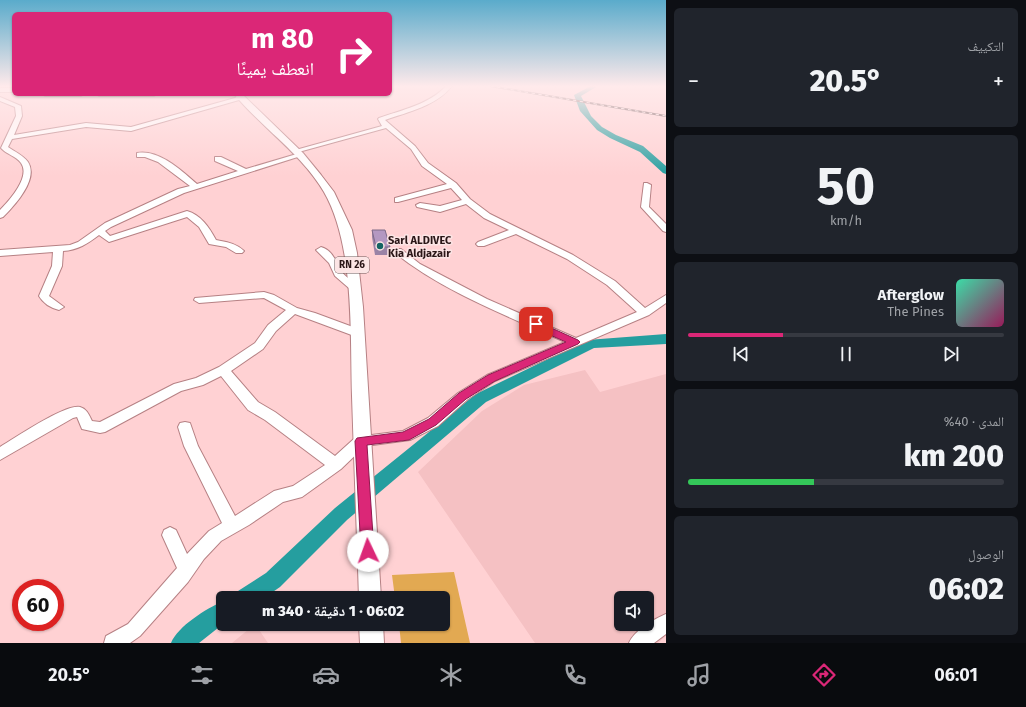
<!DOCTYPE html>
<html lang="ar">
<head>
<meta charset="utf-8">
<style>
  body { margin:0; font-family:"Fira Sans","Noto Naskh Arabic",sans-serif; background:#20242c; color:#f1f3f6; direction:rtl; height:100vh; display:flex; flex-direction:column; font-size:15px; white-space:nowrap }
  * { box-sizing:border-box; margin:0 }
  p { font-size:13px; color:#9ea1a6 }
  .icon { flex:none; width:22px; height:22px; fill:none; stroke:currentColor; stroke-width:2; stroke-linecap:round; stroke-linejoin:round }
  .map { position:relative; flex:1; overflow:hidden; direction:ltr }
  .details { display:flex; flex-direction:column; gap:8px; padding:8px; background:#0d0f14; width:360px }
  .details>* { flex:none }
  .hud { position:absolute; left:12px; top:12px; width:380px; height:84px; border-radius:6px; box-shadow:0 1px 3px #0004; direction:rtl; background:#db2777; color:#fff; overflow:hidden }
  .controls { position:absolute; left:614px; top:591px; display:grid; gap:8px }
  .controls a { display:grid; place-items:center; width:40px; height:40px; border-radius:6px; background:#171b24; box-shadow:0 1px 3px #0004; font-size:20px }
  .speed { position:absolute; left:12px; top:579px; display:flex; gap:8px; font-size:20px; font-weight:700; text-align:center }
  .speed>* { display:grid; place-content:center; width:52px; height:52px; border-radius:50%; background:#171b24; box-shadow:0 1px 3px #0004; line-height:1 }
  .speed .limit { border:6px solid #d22; background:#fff; color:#111 }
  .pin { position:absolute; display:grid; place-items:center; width:34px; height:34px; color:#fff; margin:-17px; border-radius:8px; box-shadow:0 2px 6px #0006 }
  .me { position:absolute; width:44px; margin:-22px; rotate:357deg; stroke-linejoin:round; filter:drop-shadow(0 0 3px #0008) }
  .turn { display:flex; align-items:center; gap:14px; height:84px; padding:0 12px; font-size:18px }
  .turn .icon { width:52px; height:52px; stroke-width:2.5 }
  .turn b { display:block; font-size:28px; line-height:34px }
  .big { font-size:30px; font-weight:800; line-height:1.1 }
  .details .card { flex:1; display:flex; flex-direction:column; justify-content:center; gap:6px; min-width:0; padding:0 14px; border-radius:6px; background:#20242c }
  .details .dial { align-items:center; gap:0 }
  .dial b { font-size:52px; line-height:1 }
  .song { display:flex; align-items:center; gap:12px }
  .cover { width:48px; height:48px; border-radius:6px; background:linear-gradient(135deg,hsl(160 70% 55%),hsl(330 70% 35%)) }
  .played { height:4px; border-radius:2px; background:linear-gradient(90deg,#db2777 30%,#363941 30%) }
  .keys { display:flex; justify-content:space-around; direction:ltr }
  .heat { display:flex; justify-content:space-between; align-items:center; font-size:22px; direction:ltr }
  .charge { height:6px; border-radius:3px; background:linear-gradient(90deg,#34c759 40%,#363941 0) }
  .trip { position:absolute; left:216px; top:591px; width:234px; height:40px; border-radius:6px; background:#171b24; box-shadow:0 1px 3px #0004; font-weight:800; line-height:40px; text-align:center; direction:rtl }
  .dock { display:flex; height:64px; justify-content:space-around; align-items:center; background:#090b0e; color:#9ea1a6 }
  .dock .icon { width:28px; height:28px }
  .dock .on { color:#db2777 }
  .dock b { font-size:18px; color:#f1f3f6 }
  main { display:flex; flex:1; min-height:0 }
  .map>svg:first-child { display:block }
  .built { fill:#f5c1c3; fill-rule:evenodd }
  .green { fill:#e2a952 }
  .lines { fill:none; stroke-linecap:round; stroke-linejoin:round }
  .river { fill:#259e9f; fill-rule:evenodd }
  .minor-casing { stroke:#b68184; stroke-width:2 }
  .major-casing { stroke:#b68184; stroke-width:2 }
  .minor { fill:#fff; fill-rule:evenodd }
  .major { fill:#fff; fill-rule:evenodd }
  .rail-casing { stroke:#4f3738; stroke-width:2 }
  .rail { stroke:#fce5e5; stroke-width:1; stroke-dasharray:3.5; stroke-linecap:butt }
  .wall { fill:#9b83a6 }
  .building { fill:#b498c1; stroke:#7e6a87 }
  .route { fill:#db2777; stroke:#8e194d }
  .poi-dot { fill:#146464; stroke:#fce5e5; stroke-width:1.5 }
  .labels { text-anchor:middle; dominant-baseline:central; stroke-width:3; stroke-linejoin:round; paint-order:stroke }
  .shield { fill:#fce5e5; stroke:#695455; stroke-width:1 }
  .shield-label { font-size:10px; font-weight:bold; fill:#2a1617 }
  .poi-label { font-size:11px; font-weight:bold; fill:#2a1617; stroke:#fce5e5; text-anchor:start }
</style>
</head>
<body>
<main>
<section class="details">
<div class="card"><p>التكييف</p>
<div class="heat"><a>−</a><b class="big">20.5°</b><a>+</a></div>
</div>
<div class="card dial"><b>50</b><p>km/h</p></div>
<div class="card">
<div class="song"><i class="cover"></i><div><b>Afterglow</b><p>The Pines</p></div></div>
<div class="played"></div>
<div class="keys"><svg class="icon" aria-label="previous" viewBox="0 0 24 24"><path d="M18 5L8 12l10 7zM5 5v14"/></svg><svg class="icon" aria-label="pause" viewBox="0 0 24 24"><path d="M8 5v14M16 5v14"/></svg><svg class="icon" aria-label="next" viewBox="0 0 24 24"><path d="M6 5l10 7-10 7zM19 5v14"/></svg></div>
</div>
<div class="card"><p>المدى · 40%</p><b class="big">200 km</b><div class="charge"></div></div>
<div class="card"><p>الوصول</p><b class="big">06:02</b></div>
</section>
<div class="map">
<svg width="666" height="643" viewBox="0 0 666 643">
  <rect width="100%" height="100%" fill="#ffd1d3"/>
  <!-- built -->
  <path class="built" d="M585,370L600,392L666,374V636L658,643H535L418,472L482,411L524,385ZM621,598H647V624H621Z
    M255,624L268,643H232Z"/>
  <!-- green -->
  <path class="green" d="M454,572L470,643H401L399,624H443V598H395L392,575Z"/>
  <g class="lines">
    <!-- river -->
    <path class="river" d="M591,86L596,87L581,96L591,116L602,127L616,135L643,146L666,166V174L663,173L640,152L610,138L597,130L580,111L574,95Z
      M666,334V344L594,348L486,402L347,520L280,587L264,598H235L238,591L266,573L335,508L476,394L587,340Z
      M223,601V624L199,643H171C178,626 206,609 223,601Z"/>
    <defs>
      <path id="minor" d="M446,86H452C436,106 408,112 385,120L415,146L428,163L456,183L470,199L490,214L573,255L615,281L645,308L666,295V303L649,315L495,381L468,399L438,426L410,440L365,446L341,469L302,497L283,502L249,525L221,541L204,559L188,582L140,636L130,643H104L106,636L128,624L177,568L162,535L164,530L170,527L176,530L187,554L209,531L222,523L184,446L178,427L180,423L185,422L190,423L198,446L235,516L274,491L293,486L325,465L265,420L248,410L221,376L203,385L181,391L105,432L100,433L82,429L77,417L73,418L0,460V447C15,438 65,404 80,407C87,409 89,415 92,421L100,422L174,384L196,378L219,367L255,343L268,325L286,310L264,298L199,303L194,300L195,298L264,292L274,295L297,308L315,313L361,330L363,333L361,336L357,337L295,314L276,331L263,349L231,371L258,402L275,412L335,456L356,437L403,431L428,418L458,393L487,375L565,342C508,316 444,292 395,253L393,251L395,249H401L420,264L487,299L576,338L637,312L607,285L567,259L516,234L484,246H478L476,244L478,242L509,230L484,218L466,204L440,212L417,207L416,205L420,203L440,206L462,200L451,188L398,202H395V198L447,184L422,166L411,149L386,128L295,153L292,151L382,126L378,119L379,118C402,110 430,104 446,86Z
        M0,88H14V92H0Z
        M42,94H84L81,96H45Z
        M96,94H157L154,96H99Z
        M240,94L243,96L239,100L131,131L86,127L12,139L8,147C15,152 23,155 28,162C39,179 14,206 3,217L0,218V210C9,201 31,177 21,163C16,156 6,154 1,148L16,116L15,107L0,101V97L21,106L22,116L14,135L86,123L131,127L235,98Z
        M137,153C159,149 182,171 197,184L238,171L215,161V157H221L246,169L300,153L304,155L184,193L111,227L105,231L110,236L187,211C201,215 209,227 216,240C226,242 236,243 244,251L242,253H236L226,247L209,244L199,227L187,217L109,242L99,235C87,244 78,250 63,251L62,266L49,296L64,307L59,310C51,308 43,303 39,296L52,266L53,252L0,256V250L70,245L78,242L105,223L178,189L190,186L158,162L145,157H137Z
        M644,183H647L651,185L649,207L666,224V232L663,231L641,207Z
        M321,247C333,250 336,263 342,272C345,277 353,281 358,285L359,287L358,289H350L335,276L329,263L316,250Z
        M666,614V634L654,643H629C634,631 654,619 666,614Z"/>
      <path id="major" d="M234,94H242L303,153L321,175L334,192L352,230L357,253L363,307L381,598H359C357,531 354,463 352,396C350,334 355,246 324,192C301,153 262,128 234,94Z
        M359,624H383L384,643H360Z"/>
    </defs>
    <!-- minor casing -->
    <use href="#minor" class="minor-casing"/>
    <!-- major casing -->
    <use href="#major" class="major-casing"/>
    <!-- minor -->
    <use href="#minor" class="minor"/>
    <!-- major -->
    <use href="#major" class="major"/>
    <defs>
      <path id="rail" d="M490,86L666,116"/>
    </defs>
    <!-- rail casing -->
    <use href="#rail" class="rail-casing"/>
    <!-- rail -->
    <use href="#rail" class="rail"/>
  </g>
  <!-- wall -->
  <path class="wall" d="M372,230L390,247L389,255H375L372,237Z"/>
  <!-- building -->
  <path class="building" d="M372,230H385L390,247H376Z"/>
  <!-- sky -->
  <linearGradient id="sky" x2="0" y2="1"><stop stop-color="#5aabcb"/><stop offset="0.49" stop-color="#ffeaeb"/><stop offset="1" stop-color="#ffeaeb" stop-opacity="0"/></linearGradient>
  <rect width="666" height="176" fill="url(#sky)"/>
  <!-- route -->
  <path class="route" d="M536,321L578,340L580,342L578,344L495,381L466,399L436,425L409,440L367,445L374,551L372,556L368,558L363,556L361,551L355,441L357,438L403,432L429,419L459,393L488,375L566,342L532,327L531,324L532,322Z"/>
  <!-- markers -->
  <circle class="poi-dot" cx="380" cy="246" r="4"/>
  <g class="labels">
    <!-- shield labels -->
    <rect class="shield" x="335" y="257" width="34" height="16" rx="3"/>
    <g class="shield-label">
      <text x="352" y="265">RN 26</text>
    </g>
    <!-- poi labels -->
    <g class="poi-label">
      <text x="388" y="240">Sarl ALDIVEC<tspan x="388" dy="13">Kia Aldjazair</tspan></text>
    </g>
  </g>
</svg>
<div class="controls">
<a><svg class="icon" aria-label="sound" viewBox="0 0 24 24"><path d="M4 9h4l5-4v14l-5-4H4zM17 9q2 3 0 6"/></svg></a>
</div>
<div class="speed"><div class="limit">60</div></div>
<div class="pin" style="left:536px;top:324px;background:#d93025"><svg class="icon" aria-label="arrive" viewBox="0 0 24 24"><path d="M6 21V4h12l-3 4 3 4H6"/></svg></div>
<svg class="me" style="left:368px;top:551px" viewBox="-20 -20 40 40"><circle r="19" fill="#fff"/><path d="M0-13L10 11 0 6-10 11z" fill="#db2777"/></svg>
<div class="trip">06:02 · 1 دقيقة · 340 m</div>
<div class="hud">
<div class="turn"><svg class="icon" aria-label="right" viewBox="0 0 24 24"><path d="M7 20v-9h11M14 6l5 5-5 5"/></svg><div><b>80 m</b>انعطف يمينًا</div></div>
</div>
</div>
</main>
<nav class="dock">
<b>06:01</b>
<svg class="icon on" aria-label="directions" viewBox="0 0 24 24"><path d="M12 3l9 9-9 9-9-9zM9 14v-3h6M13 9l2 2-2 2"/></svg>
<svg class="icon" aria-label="music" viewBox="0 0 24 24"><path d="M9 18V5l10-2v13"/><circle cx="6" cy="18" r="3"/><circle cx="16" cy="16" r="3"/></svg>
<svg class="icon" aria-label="phone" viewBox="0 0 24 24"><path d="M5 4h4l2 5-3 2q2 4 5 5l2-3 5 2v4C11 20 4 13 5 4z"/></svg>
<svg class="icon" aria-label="climate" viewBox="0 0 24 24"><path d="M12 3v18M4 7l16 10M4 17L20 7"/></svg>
<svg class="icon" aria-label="car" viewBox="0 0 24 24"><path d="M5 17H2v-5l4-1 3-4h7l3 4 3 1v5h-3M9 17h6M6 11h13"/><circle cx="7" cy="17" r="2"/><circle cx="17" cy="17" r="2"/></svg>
<svg class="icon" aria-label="filters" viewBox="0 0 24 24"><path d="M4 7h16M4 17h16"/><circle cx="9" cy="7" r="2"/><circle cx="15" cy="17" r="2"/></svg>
<b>20.5°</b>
</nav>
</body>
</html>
